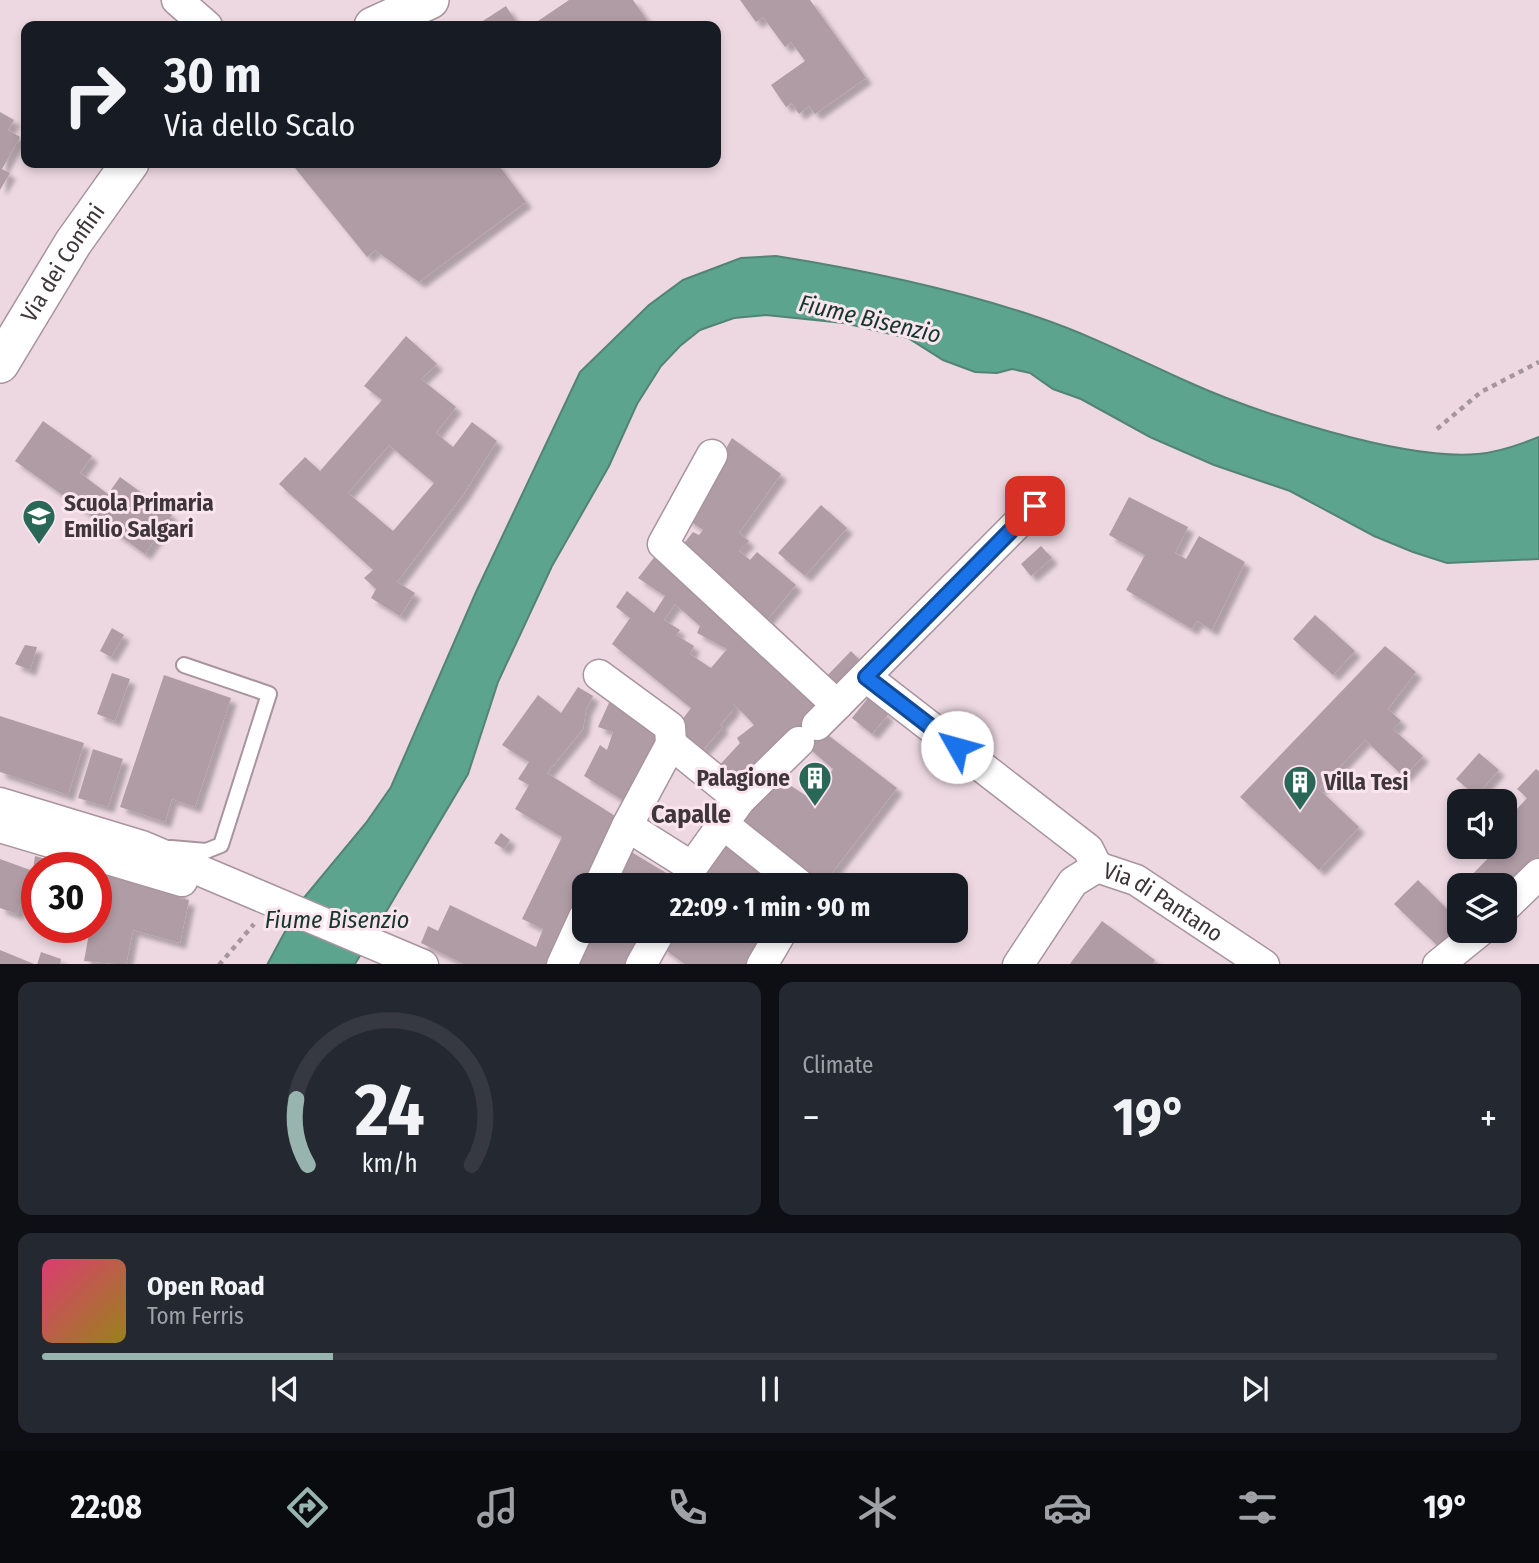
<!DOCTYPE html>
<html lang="en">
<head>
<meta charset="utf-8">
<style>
  body { margin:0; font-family:"Fira Sans Condensed",sans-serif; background:#242831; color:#f1f3f6; height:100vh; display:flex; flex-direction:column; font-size:26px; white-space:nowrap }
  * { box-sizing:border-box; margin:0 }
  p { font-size:23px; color:#9ea1a6 }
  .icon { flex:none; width:38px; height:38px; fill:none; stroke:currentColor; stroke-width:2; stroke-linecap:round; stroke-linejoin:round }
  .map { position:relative; height:964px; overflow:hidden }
  .drawer { display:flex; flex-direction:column; gap:18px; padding:18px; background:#0d0f14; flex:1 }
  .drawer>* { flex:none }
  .hud { position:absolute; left:21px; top:21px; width:700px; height:147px; border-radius:14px; box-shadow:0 4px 10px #0003; background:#171b24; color:#f1f3f6; overflow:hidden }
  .controls { position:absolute; left:1447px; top:789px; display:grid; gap:14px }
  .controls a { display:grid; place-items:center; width:70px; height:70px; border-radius:14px; background:#171b24; box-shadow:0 4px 10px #0003; font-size:35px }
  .speed { position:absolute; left:21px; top:852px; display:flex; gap:14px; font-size:35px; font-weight:700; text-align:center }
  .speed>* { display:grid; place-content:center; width:91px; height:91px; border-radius:50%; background:#171b24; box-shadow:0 4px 10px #0003; line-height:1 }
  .speed .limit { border:10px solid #d22; background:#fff; color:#111 }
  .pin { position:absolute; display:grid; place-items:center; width:60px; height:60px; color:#fff; margin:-30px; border-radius:14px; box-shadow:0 4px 10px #0006 }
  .me { position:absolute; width:77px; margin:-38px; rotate:308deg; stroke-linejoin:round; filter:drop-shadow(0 0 5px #0008) }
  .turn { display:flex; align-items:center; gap:24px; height:147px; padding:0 28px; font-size:32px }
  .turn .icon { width:91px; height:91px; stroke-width:2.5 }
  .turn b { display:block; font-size:49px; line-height:60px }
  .big { font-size:52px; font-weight:700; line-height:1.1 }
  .drawer .widget { flex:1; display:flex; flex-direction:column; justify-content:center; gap:10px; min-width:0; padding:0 24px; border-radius:14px; background:#242831 }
  .drawer .dial { align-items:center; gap:0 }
  .dial svg { height:182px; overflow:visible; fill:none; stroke:#363941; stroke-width:7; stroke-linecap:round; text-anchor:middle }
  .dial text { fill:#f1f3f6; stroke:none }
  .song { display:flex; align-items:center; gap:21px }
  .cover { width:84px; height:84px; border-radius:10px; background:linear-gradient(135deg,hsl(340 70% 55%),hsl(50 70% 35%)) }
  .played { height:7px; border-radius:4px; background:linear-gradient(90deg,#97b4ae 20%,#363941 20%) }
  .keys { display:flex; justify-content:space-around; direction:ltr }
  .heat { display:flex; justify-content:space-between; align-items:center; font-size:38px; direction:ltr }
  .drawer .tiles { flex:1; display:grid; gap:18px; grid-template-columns:1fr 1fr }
  .widget:last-child { grid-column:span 2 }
  .trip { position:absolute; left:572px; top:873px; width:396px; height:70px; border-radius:14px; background:#171b24; box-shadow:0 4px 10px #0003; font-weight:700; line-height:70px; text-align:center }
  .menu { display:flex; height:112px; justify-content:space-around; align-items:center; background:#090b0e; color:#9ea1a6 }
  .menu .icon { width:49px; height:49px }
  .menu .on { color:#97b4ae }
  .menu b { font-size:32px; color:#f1f3f6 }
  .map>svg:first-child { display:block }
  .water { fill:#5ca48d; stroke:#538374; stroke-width:2 }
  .building { fill:#b09ca5; fill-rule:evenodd; filter:url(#shadow) }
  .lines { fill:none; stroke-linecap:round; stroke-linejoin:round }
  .service-casing { stroke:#a8949d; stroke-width:18 }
  .minor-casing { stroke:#a8949d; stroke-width:33 }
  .tertiary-casing { stroke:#a8949d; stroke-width:40 }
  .path { stroke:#a5959c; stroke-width:4.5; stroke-dasharray:5 5; stroke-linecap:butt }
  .service { stroke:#fff; stroke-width:14 }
  .minor { stroke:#fff; stroke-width:30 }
  .tertiary { stroke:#fff; stroke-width:37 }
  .route-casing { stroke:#114b97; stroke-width:18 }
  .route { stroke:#1a73e8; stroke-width:12 }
  .labels { text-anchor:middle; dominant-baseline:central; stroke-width:6; stroke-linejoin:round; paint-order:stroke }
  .street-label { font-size:23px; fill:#3f363a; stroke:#fae5ee }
  .poi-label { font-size:23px; font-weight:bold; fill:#3f363a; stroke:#fae5ee; text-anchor:start }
  .water-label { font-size:24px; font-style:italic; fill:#14372c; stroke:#fae5ee }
  .quarter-label { font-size:26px; font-weight:bold; fill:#3f363a; stroke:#fae5ee }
</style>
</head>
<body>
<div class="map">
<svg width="1539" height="965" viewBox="0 0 1539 965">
  <defs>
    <filter id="shadow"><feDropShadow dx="6" dy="6" stdDeviation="2" flood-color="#0004"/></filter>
  </defs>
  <rect width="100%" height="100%" fill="#edd8e1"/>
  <!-- water -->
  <path class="water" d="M776,256C864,270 955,289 1040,318C1090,335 1137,359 1186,381C1254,412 1404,461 1478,454C1499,452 1519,445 1539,437V559L1447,563L1413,552L1374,536L1290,491L1214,465L1150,437L1081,399L1053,389L1030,373L1012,369L997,373L975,372L943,360L908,338L844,323L766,315L734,318L700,330L680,346L661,366L637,404L609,466L552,566L498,682L468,774L355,964L267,965L302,900L366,823L391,787L476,592L580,372L649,305L683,280L741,258Z"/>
  <!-- building -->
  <path class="building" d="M569,0H633L651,26H541L538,21Z
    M740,0H810L866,78L815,114L809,106L799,114L792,103L786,107L771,85L805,61L791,42L785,47L763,17L756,22Z
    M506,6L519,26H475Z
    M0,112L14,120L8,130L20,137L2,169L10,173L0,190Z
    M291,163H497L526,202L419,282L375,250L367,257Z
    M406,336L437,364L421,379L456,407L436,433L453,447L472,422L497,441L463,495L397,582L415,593L400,616L371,598L376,589L364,578L373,570L279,484L305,457L320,471L382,400L364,386ZM389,445L434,483L393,531L348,493Z
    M43,421L92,456L80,473L108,494L120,477L172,515L145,554L15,461Z
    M732,438L781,474L739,533L749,541L739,551L750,560L757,552L796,585L765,622L681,547L693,532L699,535L703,530L686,518Z
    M1129,497L1188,527L1175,553L1186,559L1199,536L1245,562L1212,630L1197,621L1192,629L1126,590L1145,555L1109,535Z
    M821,505L847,528L805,576L778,553Z
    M1041,546L1052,558L1031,576L1021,564Z
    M656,555L827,706L811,722L897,788L832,873L841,879L836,886H819L740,818L779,778L811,799L833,769L795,736L739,789L715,770L740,743L737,738L754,725L745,715L733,704V710L720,725L723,727L702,751L675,729L691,708L612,644L630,618L616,607L627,591L654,613L665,596L638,578ZM675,604L700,626L697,633L727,649L711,668L690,654L694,646L676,635L680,630L664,620Z
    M1315,615L1355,651L1333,675L1293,639Z
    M112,628L124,635L111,657L100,651Z
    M25,645L37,647L30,670L15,664Z
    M1385,646L1416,672L1388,709L1401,721L1393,729L1423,756L1404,777L1365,740L1319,789L1359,827L1319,870L1240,797Z
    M851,651L865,665L835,696L821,682Z
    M112,673L130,679L115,721L97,714Z
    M164,675L231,698L195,807L172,799L165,822L120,807Z
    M578,687L593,696L586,710L583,729L547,773L623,821L584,886V903L555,965H466L421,943L428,926L438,931L450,905L536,947L543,929L522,919L562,837L515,809L529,785L518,779L529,762L502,745L538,695L561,713Z
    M613,694L667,732L632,806L584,776L600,745L607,750L613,732L598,727Z
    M868,698L888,715L872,734L852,718Z
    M0,716L84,743L68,795L0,772Z
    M93,749L123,759L108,807L78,798Z
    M1479,753L1499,770L1476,796L1456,779Z
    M1536,769L1539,771V854L1505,889V886H1461L1499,847H1505V840L1512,833L1505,827V822L1527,798L1517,789Z
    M501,833L510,840L504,849L494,843Z
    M720,843L750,863L786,886H695Z
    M623,847L683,883L681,886H604Z
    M35,856L76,868H37V881L30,879L17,914L0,908V859L33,871Z
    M101,874L180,887L179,898L189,900L180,943L133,930L126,965L84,961L90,928H96V898Z
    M1418,880L1460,922V932L1442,950L1394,904Z
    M1102,921L1155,960L1152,965H1069Z
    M583,931H657L636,965H571Z
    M668,931H766L745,965H686L660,946Z
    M0,950L34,964V965H0Z
    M41,952L61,959L60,965H37Z"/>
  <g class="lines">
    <defs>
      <path id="service" d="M171,848L206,851L221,845L269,694L184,665"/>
      <g id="minor">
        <path d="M177,0L207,26"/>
        <path d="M712,455L663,544L837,705"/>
        <path d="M599,675L670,727L671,744"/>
        <path d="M866,677L1088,849L1097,867"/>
        <path d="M817,725L1035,506"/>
        <path d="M740,800L799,742"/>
        <path d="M0,803L142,846L423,965"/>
        <path d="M723,824L801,886"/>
        <path d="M0,827L182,881"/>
        <path d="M599,886L627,826"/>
        <path d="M685,886L692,867L740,800L671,744L627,826L692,867"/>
        <path d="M1505,907L1539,874"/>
        <path d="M562,965L584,917"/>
        <path d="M641,965L660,931"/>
        <path d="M762,965L782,931"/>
        <path id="s1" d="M1018,965L1073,882L1097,867L1136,880L1264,965"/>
        <path d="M1438,965L1480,931"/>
      </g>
      <g id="tertiary">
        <path d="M373,26L430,0"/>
        <path id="s2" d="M0,364L73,243L130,163"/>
      </g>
    </defs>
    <!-- service casing -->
    <use href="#service" class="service-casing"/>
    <!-- minor casing -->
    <use href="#minor" class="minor-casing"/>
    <!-- tertiary casing -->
    <use href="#tertiary" class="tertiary-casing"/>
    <!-- path -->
    <path class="path" d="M1437,429L1481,392L1539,362
      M219,965L254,924"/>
    <!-- service -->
    <use href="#service" class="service"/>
    <!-- minor -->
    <use href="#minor" class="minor"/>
    <!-- tertiary -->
    <use href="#tertiary" class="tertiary"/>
  </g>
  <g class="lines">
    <defs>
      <path id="route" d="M957,747L866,677L1035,506"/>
    </defs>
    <!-- route casing -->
    <use href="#route" class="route-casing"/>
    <!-- route -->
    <use href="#route" class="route"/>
  </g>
  <!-- icons -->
  <defs>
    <symbol id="school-pin" viewBox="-11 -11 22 30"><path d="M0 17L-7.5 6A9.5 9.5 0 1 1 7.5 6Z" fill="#296856" stroke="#fae5ee"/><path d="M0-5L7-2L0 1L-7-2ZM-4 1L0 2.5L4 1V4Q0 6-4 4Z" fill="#fff"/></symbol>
    <symbol id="building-pin" viewBox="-11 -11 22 30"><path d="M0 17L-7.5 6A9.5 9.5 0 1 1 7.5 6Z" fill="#296856" stroke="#fae5ee"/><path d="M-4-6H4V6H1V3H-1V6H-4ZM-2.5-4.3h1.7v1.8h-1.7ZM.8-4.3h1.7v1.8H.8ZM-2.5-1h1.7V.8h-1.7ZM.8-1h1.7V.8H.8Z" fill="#fff"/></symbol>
  </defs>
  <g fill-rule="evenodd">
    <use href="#school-pin" x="20" y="497" width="38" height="52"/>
    <use href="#building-pin" x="796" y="759" width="38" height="52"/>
    <use href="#building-pin" x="1281" y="763" width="38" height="52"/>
  </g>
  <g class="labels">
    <!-- street labels -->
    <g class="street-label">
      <text stroke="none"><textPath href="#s2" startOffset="119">Via dei Confini</textPath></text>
      <text stroke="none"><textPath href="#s1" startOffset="203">Via di Pantano</textPath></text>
    </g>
    <!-- poi labels -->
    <g class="poi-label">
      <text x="64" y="503">Scuola Primaria<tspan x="64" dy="26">Emilio Salgari</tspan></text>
      <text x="790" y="778" text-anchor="end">Palagione</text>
      <text x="1324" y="782">Villa Tesi</text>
    </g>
    <!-- water labels -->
    <g class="water-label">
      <text transform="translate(870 319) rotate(13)">Fiume Bisenzio</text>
      <text x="337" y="920">Fiume Bisenzio</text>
    </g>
    <!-- quarter labels -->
    <g class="quarter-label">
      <text x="691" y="814">Capalle</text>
    </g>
  </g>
</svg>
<div class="controls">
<a><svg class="icon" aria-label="sound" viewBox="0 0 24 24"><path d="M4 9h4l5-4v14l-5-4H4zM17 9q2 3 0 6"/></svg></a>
<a><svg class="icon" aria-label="layers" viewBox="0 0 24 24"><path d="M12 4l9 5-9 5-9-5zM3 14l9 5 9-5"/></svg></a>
</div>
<div class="speed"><div class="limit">30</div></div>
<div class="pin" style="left:1035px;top:506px;background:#d93025"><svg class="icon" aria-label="arrive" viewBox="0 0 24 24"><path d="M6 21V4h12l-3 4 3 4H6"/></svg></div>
<svg class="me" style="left:957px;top:747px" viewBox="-20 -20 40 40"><circle r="19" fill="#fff"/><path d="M0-13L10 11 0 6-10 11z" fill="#1a73e8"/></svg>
<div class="trip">22:09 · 1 min · 90 m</div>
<div class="hud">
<div class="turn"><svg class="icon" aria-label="right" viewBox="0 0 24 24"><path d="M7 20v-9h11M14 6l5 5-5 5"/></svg><div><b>30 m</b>Via dello Scalo</div></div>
</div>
</div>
<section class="drawer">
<div class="tiles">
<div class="widget dial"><svg viewBox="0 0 100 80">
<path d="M14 69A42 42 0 1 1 86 69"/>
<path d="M14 69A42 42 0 0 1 9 40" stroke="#97b4ae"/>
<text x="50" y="56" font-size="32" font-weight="700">24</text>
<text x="50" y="72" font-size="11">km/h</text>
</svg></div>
<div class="widget"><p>Climate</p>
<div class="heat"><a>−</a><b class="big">19°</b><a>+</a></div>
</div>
<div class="widget">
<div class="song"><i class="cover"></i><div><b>Open Road</b><p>Tom Ferris</p></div></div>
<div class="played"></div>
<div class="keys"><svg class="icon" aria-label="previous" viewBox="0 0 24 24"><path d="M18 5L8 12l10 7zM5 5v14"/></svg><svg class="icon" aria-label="pause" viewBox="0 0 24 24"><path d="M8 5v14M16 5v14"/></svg><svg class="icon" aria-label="next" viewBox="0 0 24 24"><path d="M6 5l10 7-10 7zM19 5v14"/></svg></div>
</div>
</div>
</section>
<nav class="menu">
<b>22:08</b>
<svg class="icon on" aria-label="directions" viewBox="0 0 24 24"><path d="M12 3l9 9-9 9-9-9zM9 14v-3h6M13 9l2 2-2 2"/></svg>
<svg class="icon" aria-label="music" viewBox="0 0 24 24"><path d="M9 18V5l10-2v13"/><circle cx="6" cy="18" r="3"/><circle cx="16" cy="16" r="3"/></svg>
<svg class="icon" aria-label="phone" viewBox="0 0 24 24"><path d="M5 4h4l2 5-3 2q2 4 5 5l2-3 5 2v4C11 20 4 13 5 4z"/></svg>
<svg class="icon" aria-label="climate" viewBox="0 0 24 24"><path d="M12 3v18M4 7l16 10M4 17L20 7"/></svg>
<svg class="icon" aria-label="car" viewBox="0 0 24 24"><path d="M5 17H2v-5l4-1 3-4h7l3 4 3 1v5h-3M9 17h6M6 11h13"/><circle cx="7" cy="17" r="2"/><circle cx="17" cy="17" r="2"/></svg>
<svg class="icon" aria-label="filters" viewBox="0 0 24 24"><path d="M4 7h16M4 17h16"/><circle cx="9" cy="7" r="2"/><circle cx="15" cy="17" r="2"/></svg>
<b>19°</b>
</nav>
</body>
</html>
